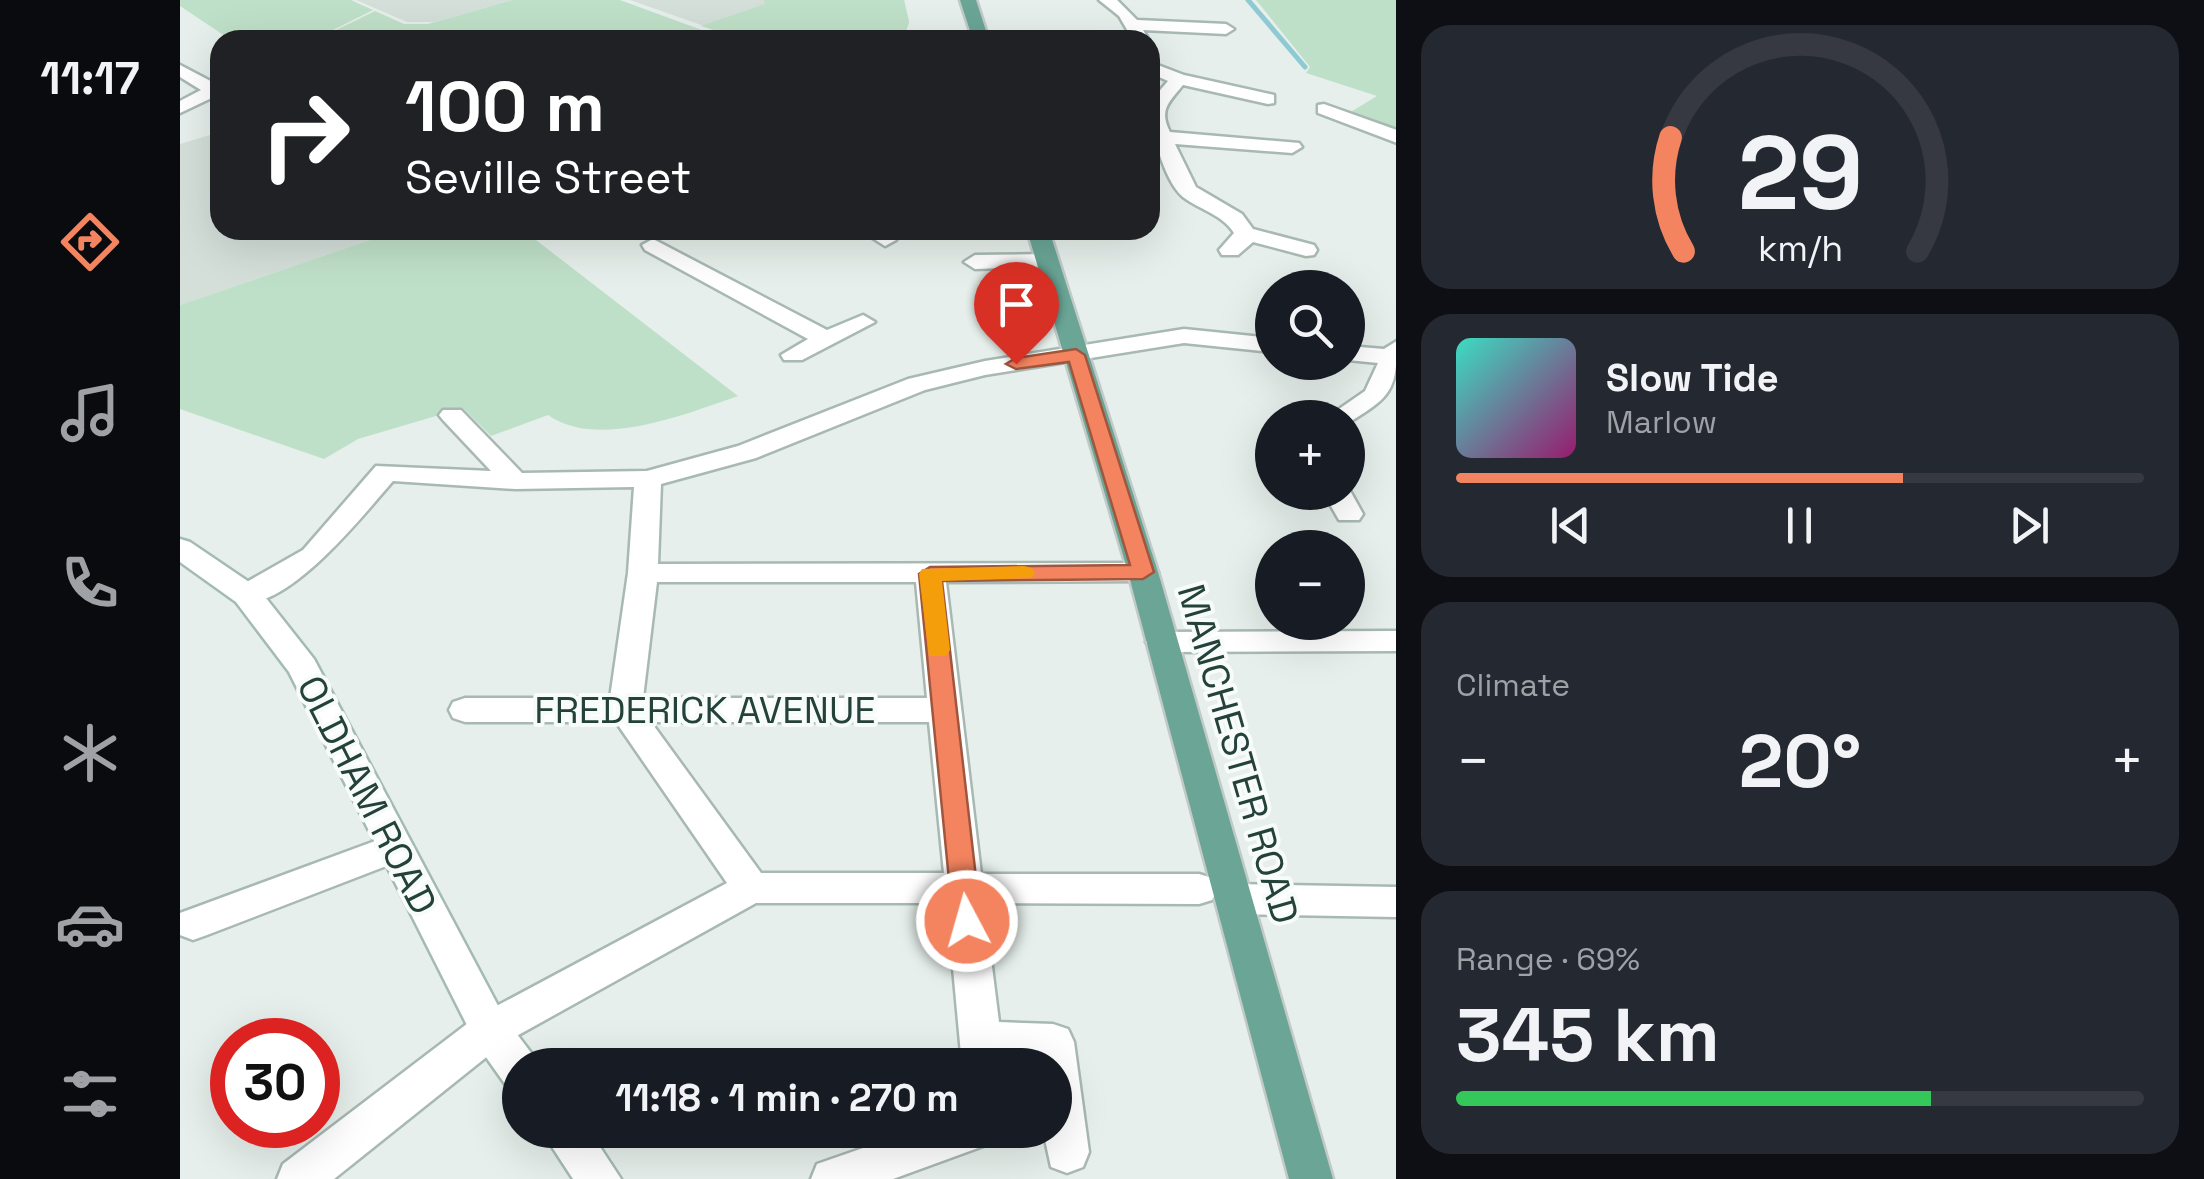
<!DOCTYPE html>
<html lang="en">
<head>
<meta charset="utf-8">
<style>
  body { margin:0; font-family:"Space Grotesk",sans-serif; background:#242831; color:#f1f3f6; height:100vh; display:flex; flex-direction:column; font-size:38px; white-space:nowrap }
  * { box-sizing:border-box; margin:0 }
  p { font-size:32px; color:#9ea1a6 }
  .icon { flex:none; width:55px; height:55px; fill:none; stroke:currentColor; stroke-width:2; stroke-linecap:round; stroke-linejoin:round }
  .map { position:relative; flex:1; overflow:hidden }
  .panel { display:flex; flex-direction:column; gap:25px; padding:25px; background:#0d0f14; width:808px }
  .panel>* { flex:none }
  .top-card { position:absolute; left:30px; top:30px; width:950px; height:210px; border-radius:30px; box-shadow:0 10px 40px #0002; background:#202124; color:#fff; overflow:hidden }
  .fabs { position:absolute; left:1075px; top:270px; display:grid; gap:20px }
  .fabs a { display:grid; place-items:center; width:110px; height:110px; border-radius:50%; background:#171b24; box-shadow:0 10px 40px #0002; font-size:50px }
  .speed { position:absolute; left:30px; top:1018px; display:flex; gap:20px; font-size:50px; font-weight:700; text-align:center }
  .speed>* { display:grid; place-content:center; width:130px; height:130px; border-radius:50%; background:#171b24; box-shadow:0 10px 40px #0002; line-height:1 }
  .speed .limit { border:15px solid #d22; background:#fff; color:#111 }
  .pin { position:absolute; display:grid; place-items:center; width:85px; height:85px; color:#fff; margin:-102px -42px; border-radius:50% 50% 50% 0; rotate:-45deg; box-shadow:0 0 10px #0007 }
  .pin .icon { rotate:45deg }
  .me { position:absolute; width:110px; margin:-55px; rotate:354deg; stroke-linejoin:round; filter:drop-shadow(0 0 8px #0008) }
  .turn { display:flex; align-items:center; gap:35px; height:210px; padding:0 30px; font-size:45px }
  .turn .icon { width:130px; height:130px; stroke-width:2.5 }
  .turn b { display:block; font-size:70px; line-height:85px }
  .big { font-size:75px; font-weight:700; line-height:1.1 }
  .panel .widget { flex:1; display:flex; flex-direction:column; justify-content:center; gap:15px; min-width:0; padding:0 35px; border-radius:30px; background:#242831 }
  .panel .dial { align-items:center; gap:0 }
  .dial svg { height:260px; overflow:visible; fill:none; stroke:#363941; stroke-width:7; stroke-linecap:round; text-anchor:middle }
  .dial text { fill:#f1f3f6; stroke:none }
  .song { display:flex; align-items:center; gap:30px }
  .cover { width:120px; height:120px; border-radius:15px; background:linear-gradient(135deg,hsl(170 70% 55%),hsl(320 70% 35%)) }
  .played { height:10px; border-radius:5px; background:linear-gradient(90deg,#f4845f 65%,#363941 65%) }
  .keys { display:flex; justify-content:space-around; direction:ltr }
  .heat { display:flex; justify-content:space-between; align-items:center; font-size:55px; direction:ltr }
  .charge { height:15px; border-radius:8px; background:linear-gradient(90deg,#34c759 69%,#363941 0) }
  .trip { position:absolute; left:322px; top:1048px; width:570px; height:100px; border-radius:50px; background:#171b24; box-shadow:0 10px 40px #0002; font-weight:700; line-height:100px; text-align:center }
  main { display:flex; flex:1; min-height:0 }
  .tabs { display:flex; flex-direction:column; width:180px; justify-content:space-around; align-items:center; background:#090b0e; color:#9ea1a6 }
  .tabs .icon { width:70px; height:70px }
  .tabs .active { color:#f4845f }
  .tabs b { font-size:45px; color:#f1f3f6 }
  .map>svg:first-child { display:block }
  .built { fill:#d4dfda }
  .green { fill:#bfe0c8 }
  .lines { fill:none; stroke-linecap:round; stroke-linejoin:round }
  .stream { stroke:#8ec9d4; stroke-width:5 }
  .minor-casing { stroke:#a8b8b2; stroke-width:5 }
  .secondary-casing { stroke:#a4bbb3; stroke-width:5 }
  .primary-casing { stroke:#c2cac8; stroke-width:5 }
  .minor { fill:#fff; fill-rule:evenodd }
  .secondary { fill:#fff; fill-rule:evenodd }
  .primary { fill:#6aa596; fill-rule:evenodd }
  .route { fill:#f4845f; stroke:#9f563e; stroke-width:2.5 }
  .slow { fill:#f59e0b }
  .labels { text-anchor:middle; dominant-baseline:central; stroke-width:8; stroke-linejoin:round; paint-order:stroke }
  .street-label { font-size:38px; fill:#24423a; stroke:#f7fbf9 }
</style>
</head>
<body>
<main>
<nav class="tabs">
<b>11:17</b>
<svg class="icon active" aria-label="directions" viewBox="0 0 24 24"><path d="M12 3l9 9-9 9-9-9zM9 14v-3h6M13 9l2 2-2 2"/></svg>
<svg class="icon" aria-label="music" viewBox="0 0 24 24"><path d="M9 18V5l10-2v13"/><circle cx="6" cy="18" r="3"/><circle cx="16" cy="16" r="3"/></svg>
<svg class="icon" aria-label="phone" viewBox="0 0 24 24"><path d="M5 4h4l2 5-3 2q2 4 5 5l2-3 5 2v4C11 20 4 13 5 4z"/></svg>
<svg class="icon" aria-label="climate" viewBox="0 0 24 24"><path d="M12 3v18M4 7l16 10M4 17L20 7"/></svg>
<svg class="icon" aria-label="car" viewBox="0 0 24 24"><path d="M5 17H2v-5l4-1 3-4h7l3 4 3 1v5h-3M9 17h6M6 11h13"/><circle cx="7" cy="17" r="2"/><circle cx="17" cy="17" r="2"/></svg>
<svg class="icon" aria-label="filters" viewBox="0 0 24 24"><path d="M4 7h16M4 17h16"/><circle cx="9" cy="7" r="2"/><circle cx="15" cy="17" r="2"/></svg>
</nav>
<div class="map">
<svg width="1217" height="1179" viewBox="0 0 1217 1179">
  <rect width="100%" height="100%" fill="#e6efeb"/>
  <!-- built -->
  <path class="built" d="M176,0H332L254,22H227Z
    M450,0H724L729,22L723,40H564Z
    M40,132V230H219L0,305V144Z"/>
  <!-- green -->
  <path class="green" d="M0,0H171L193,10L133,40H51L0,6Z
    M332,0H440L549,40H154L144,36L195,11L224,24H248Z
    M584,0H724L729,22L723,40H564L521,26L585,4Z
    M1076,0H1216V133L1169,113L1197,96L1126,73L1130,67Z
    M219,230H343L558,396C506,414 417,450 368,415L311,436L283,408L178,439L144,459L0,409V305Z"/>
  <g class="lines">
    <!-- stream -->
    <path class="stream" d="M1068,0L1125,67"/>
    <defs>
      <path id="minor" d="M919,0H937L957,20L1046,24L1054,29L1046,34L963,30L969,40H953L939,16Z
        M800,32L847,35L855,40H794V34Z
        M970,62L1004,75L1094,95V103L1088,104L1003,85C988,103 979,110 990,132L1119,143L1122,147L1112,153L995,144L1016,187L1062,214L1073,229L1134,245L1137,250L1134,255L1126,256L1073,242L1058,255H1042L1039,250L1054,233C1042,214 1020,210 1003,197C983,180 970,126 970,102L988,81L970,73Z
        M0,65L40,86V94L0,113V101L21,90L0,77Z
        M1144,104L1217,130V143L1138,113V105Z
        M680,230H705L716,240L705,246Z
        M473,239L647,330L683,315L695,322L622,360H604L601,355L628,339L465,250L462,245Z
        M867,254L875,256L878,261L875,266L795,269L784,262L795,255Z
        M1004,329L1092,338V352L1004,343L805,375L745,390L576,458L481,484L478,564L963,563L973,565L978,572L973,579L963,581L766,582L801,874H1019L1032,878L1038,889L1032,900L1019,904L804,903L819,1022L873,1024L888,1029L894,1042L909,1152L903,1167L887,1173L871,1167L863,1130H875V1065L823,1059L824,1065H782L767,903H576L324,1043L154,1179H97L103,1164L296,1017L547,883L436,722H285L273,718L269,710L273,702L285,698H430L448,573L454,487L335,489L213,481C184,514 105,615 56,602L52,595L56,588L123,550L196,466L311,471L263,420L259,415L263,410H281L342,473L467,471L558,446L728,379L805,361ZM477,582H736L747,698H463ZM471,722H749L764,873H581Z
        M1217,341C1217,392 1210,397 1168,423V418H1146L1185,391L1198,363L1168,360V346L1204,349Z
        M1168,487L1183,514L1179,520H1159L1143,492H1168Z
        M1217,631V651L982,652L971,649L966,642L971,635L982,632Z
        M214,834L227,838L232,848L227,858L27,935L13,940L0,935V913Z
        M1055,884L1217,887V917L1055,914L1042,910L1036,899L1042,888Z
        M735,1130H816L809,1144L713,1179H631L637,1164Z"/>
      <path id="secondary" d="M0,539L10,542L78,588L134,659L324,1017L355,1058L358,1065H340V1090L325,1084L296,1043L109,672L56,602L0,562Z
        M361,1130H409L441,1179H393Z"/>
      <path id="primary" d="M780,0H796L809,40H793Z
        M847,230H869L978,572L1153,1179H1109L948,572Z"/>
    </defs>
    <!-- minor casing -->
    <use href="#minor" class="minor-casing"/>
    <!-- secondary casing -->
    <use href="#secondary" class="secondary-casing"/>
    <!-- primary casing -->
    <use href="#primary" class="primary-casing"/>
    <!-- minor -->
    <use href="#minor" class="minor"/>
    <!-- secondary -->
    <use href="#secondary" class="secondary"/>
    <!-- primary -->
    <use href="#primary" class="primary"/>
  </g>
  <!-- route -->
  <path class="route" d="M896,349L905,355L974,572L963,579L762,581L801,921L797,929L787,933L777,929L773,921L739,574L750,567L950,565L889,362L836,369L826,364L836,358Z"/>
  <!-- slow -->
  <path class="slow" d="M844,566L852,568L855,573L852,578L762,581L770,650L766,656H749L739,574L742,569Z"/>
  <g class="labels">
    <!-- street labels -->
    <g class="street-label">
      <text x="525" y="710">FREDERICK AVENUE</text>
      <text transform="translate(1058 754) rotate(74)">MANCHESTER ROAD</text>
      <text transform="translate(187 795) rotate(63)">OLDHAM ROAD</text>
    </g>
  </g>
</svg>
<div class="fabs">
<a><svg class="icon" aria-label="search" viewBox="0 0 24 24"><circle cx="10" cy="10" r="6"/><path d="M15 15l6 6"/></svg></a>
<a>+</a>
<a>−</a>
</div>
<div class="speed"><div class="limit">30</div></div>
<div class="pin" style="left:836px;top:364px;background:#d93025"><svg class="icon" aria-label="arrive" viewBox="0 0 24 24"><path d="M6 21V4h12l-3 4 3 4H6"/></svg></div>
<svg class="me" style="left:787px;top:921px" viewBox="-20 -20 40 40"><circle r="17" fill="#f4845f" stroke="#fff" stroke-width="3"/><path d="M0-11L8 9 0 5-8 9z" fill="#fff"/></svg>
<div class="trip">11:18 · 1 min · 270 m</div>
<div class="top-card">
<div class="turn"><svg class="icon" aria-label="right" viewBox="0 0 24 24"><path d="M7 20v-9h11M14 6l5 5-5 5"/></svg><div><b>100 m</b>Seville Street</div></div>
</div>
</div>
<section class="panel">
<div class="widget dial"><svg viewBox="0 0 100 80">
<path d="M14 69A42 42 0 1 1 86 69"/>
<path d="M14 69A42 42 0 0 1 10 34" stroke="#f4845f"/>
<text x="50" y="56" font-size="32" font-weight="700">29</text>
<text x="50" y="72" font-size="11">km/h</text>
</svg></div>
<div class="widget">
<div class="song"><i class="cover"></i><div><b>Slow Tide</b><p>Marlow</p></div></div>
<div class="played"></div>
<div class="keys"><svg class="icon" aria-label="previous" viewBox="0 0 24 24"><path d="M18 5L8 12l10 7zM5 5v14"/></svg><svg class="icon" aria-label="pause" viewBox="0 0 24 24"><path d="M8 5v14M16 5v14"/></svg><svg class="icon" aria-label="next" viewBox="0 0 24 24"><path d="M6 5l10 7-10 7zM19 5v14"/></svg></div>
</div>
<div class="widget"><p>Climate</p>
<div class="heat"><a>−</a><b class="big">20°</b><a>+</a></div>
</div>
<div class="widget"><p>Range · 69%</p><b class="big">345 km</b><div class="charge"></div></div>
</section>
</main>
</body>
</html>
